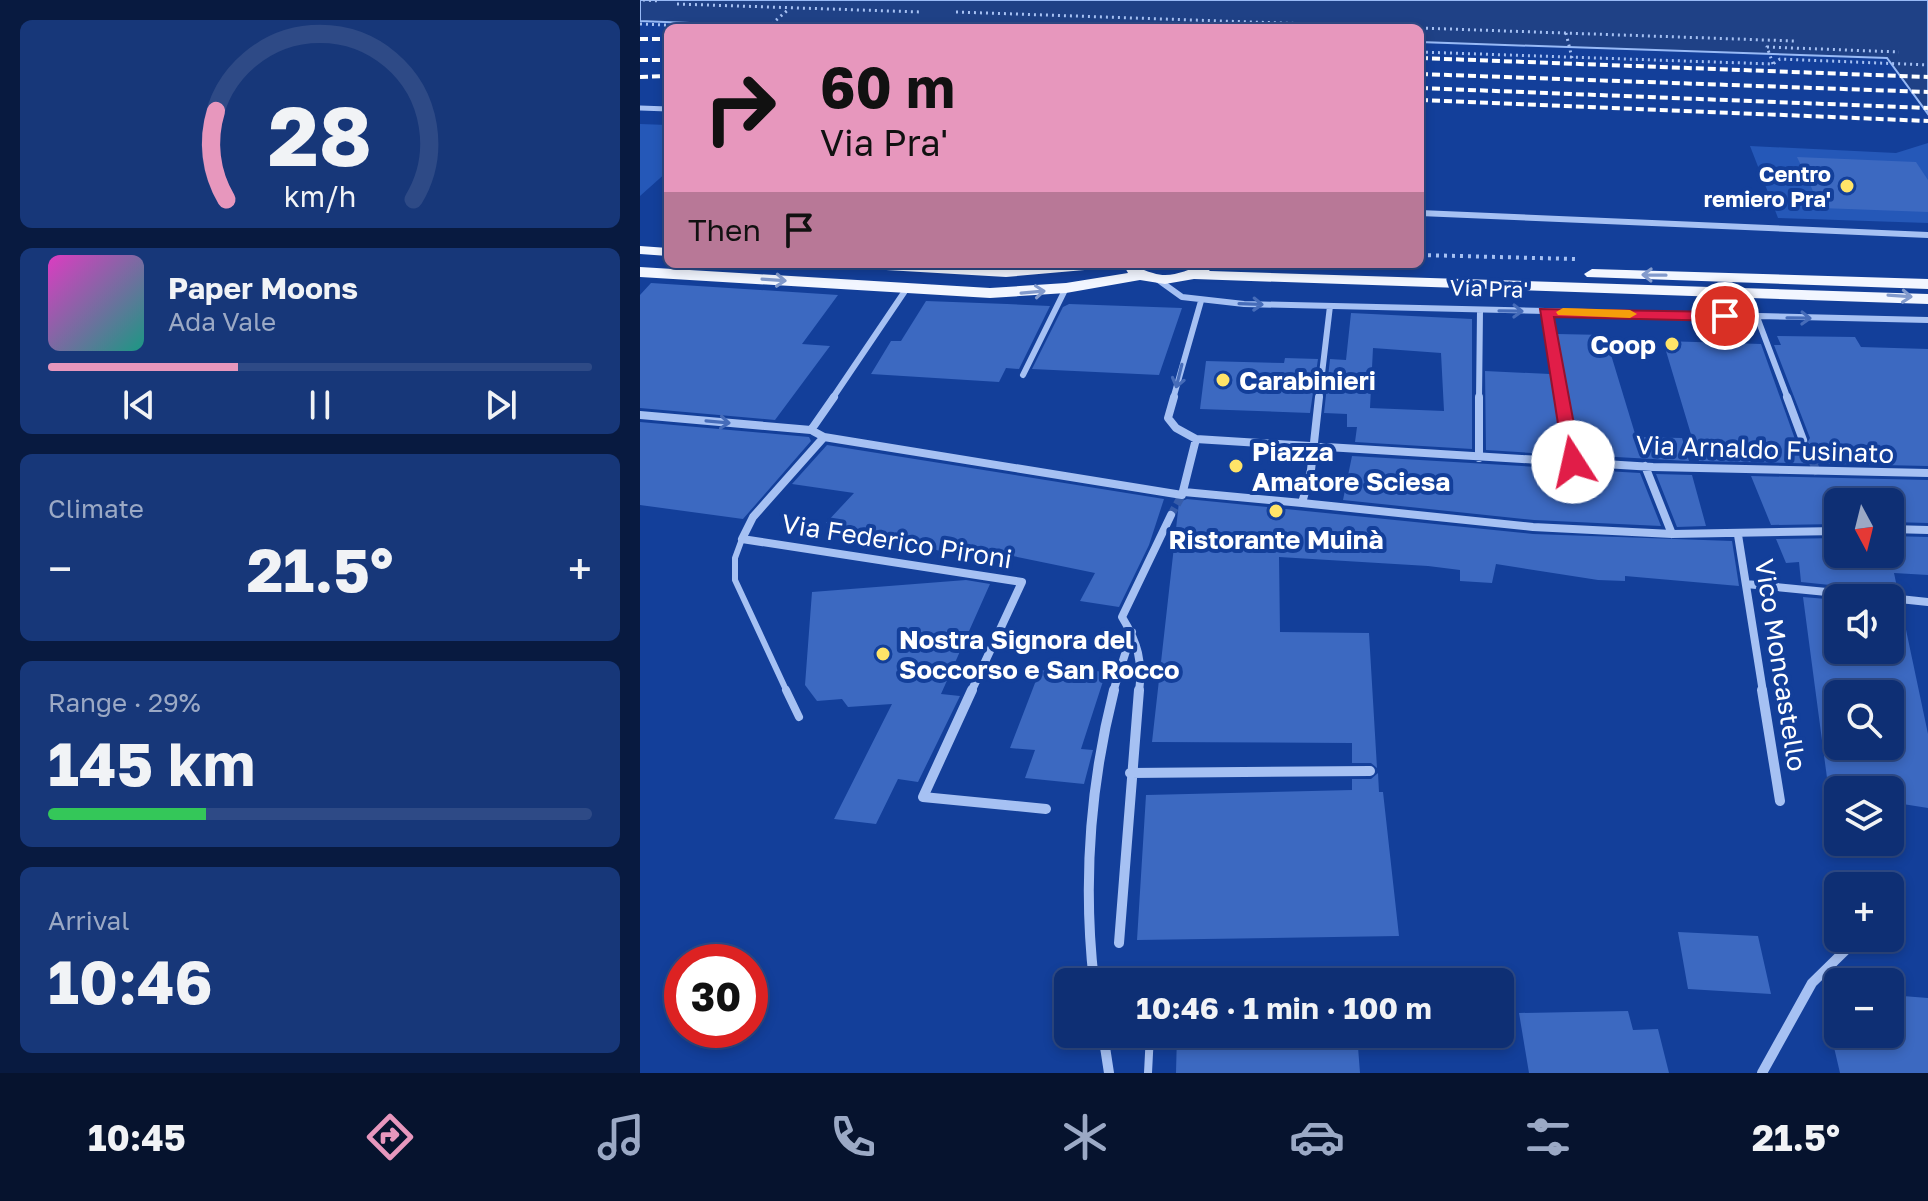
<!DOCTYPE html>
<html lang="en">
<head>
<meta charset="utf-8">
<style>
  body { margin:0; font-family:"Golos Text",sans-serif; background:#173779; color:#f1f3f6; height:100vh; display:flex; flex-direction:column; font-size:30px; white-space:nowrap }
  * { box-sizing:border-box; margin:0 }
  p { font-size:26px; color:#9ba9c5 }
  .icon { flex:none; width:44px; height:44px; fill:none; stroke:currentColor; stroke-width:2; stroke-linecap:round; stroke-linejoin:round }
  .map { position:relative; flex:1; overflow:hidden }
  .panel { display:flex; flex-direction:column; gap:20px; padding:20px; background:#081a40; width:640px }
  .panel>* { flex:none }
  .guide { position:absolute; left:24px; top:24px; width:760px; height:244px; border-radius:12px; box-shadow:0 4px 12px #0003,0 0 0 2px #2e4a86; background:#e797bd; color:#111; overflow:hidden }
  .needle { width:52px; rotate:173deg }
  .controls { position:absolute; left:1184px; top:488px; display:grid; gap:16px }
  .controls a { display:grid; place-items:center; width:80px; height:80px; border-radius:12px; background:#0e2f74; box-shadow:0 4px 12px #0003,0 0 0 2px #2e4a86; font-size:40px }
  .speed { position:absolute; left:24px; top:944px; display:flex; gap:16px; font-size:40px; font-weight:700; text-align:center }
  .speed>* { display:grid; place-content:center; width:104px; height:104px; border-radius:50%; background:#0e2f74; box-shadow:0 4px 12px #0003,0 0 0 2px #2e4a86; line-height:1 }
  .speed .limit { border:12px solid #d22; background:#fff; color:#111 }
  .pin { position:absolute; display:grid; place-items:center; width:68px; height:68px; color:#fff; margin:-34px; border:4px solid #fff; border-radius:50%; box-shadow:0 2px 8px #0007 }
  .me { position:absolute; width:88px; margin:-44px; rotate:350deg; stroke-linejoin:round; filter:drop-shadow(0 0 6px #0008) }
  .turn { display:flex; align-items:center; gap:28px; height:168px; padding:0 24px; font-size:36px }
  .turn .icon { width:104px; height:104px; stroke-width:2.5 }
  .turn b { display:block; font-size:56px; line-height:68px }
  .then { display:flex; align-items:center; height:76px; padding:0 24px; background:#0003; gap:16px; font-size:30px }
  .big { font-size:60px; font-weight:700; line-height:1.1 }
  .panel .tile { flex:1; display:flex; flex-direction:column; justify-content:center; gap:12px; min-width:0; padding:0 28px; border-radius:12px; background:#173779 }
  .panel .dial { align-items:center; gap:0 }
  .dial svg { height:208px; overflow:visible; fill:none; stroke:#2e4a86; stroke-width:7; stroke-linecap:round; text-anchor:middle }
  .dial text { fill:#f1f3f6; stroke:none }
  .song { display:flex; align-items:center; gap:24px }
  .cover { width:96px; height:96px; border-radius:12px; background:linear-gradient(135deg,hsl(310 70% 55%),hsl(170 70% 35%)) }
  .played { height:8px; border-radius:4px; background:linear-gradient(90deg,#e797bd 35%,#2e4a86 35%) }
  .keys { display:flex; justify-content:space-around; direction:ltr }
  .heat { display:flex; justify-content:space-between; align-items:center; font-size:44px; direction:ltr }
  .charge { height:12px; border-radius:6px; background:linear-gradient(90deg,#34c759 29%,#2e4a86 0) }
  .trip { position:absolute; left:414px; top:968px; width:460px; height:80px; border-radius:12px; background:#0e2f74; box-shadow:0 4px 12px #0003,0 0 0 2px #2e4a86; font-weight:700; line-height:80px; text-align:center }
  .dock { display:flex; height:128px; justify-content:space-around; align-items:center; background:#06132e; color:#9ba9c5 }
  .dock .icon { width:56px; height:56px }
  .dock .selected { color:#e797bd }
  .dock b { font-size:36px; color:#f1f3f6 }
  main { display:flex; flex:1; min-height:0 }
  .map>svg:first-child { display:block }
  .green { fill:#2558b8 }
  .water { fill:#1f4186; stroke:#98baf6; stroke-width:2 }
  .building { fill:#3c69c1; fill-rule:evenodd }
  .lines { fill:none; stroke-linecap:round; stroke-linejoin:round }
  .street-tunnel { stroke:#365ca9; stroke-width:8; stroke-dasharray:8 4; stroke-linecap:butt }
  .path-far1 { stroke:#a6c1f3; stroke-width:3; stroke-dasharray:2 4; stroke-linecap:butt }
  .path { stroke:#a6c1f3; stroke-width:4; stroke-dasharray:3 5; stroke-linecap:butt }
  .lane-far1 { stroke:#a6c1f3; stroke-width:6 }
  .lane { stroke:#a6c1f3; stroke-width:8 }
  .street-far3 { stroke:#a6c1f3; stroke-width:5 }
  .street-far2 { stroke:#a6c1f3; stroke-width:6 }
  .street-far1 { stroke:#a6c1f3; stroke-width:8 }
  .street { stroke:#a6c1f3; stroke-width:10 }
  .primary { fill:#f2f6ff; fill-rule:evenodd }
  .rail { stroke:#fff; stroke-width:4; stroke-dasharray:8 4; stroke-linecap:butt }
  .oneway { stroke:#829acc }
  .oneway2 { stroke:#466cb9 }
  .route { fill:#e11d48; stroke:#92132f; stroke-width:2 }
  .slow { fill:#f59e0b }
  .poi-dot { fill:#ffe468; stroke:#133f9a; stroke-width:3 }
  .labels { text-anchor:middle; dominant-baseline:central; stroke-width:8; stroke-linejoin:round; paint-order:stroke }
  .far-poi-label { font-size:22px; font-weight:bold; fill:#fff; stroke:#133f9a; text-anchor:end }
  .far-street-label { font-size:22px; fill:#fff; stroke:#133f9a }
  .poi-label { font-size:26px; font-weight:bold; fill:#fff; stroke:#133f9a; text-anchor:start }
  .street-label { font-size:26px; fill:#fff; stroke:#133f9a }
</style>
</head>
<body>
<main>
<section class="panel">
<div class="tile dial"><svg viewBox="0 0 100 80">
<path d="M14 69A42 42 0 1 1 86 69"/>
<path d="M14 69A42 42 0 0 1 10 35" stroke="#e797bd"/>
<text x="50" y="56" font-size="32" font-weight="700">28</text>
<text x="50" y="72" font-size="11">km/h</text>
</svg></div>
<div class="tile">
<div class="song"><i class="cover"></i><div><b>Paper Moons</b><p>Ada Vale</p></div></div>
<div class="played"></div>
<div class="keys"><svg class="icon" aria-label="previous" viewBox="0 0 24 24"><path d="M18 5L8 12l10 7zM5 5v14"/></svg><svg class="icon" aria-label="pause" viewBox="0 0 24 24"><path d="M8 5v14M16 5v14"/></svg><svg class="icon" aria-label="next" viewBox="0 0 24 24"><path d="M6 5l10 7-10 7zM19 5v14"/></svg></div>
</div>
<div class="tile"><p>Climate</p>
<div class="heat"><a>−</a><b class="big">21.5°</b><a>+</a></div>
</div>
<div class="tile"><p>Range · 29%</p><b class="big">145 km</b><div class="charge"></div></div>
<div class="tile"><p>Arrival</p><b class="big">10:46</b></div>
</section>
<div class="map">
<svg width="1288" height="1073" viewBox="0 0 1288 1073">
  <rect width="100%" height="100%" fill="#133f9a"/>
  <!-- green -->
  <path class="green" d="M0,124L28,125V171L0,196Z
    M1288,143V223L1138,218L1110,146L1256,153Z"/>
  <!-- water -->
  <path class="water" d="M0,0H1288V114L1247,58L780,42V28H318L209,24L203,28H178L0,21Z"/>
  <!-- building -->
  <path class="building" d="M1157,157L1276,162L1288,180V212L1181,208Z
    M11,283L198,295L162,344L190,346L135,420L0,408V295Z
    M286,301L367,304L410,306L379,369L366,368L359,382L231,374L251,341H261Z
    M429,304L542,308L519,375L392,369L423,307Z
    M711,313L832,319V449L715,442L717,427H707V414L684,413L690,359L706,360ZM733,348L801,353L804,411L730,408Z
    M917,334L965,335L996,437L1042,438L1049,461L939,455Z
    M1137,336L1215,337L1221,347L1288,349V466L1059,461L1023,341L1121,344L1156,442L1165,447L1170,438L1134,345H1141Z
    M645,358L678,359L670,413L560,409L566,361L644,363Z
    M845,371L910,374L924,455L846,450Z
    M0,422L169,437L171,441L103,519L0,505Z
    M187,445L524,499L509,545L479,607L440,601L455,573L363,554L358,565L186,523L214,493L152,484Z
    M712,456L1000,473L1021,526L894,520L703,500Z
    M1016,474L1052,475L1066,526L1037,527Z
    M1111,476L1288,480V523L1250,522V502H1198V524L1131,525Z
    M547,499L893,534L1092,541L1099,586L985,576V581L958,580L856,564L852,583L820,581V570L788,566L639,557L640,632L729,633L737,768L731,763H712V743L512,742L539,502Z
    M1250,536L1288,537V575L1254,573L1258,592L1161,582L1159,562L1146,563L1136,539L1198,538V554H1250Z
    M326,580L350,584L301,694L320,696L278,782L258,779L236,824L194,819L252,704L208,707L202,699L177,701L165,685L172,592Z
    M1163,597L1198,600V650H1250V605L1261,606L1288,734V808L1250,802V790L1189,793ZM1198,694H1250V746H1198Z
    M417,667L466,672L441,749L453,750L444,784L385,778L395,750L370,748L400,670L415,672Z
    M738,773L739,792H743L759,936L497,940L506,795L712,790V779H731Z
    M1038,932L1118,936L1131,994L1048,989Z
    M1250,995L1288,998V1073H1200L1186,1013L1198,1014V1034H1250Z
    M988,1011L993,1030L1018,1029L1029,1073H889L879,1013Z
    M537,1034H717L720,1073H536Z"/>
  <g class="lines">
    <!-- street-tunnel -->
    <path class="street-tunnel" d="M1163,440L1178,474
      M531,515L542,495"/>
    <!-- path-far1 -->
    <path class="path-far1" d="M3,0L20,1
      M37,4L281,12
      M316,12L730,26
      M0,24L104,28
      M127,28L149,9
      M764,28H773
      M780,28L1154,41
      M926,33L932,58
      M780,52L1133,64L1140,59L1288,65
      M1133,64L1127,47L1259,52"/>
    <!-- path -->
    <path class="path" d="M780,255L935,259"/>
    <!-- lane-far1 -->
    <path class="lane-far1" d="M102,539L95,558V580L147,692"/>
    <!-- lane -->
    <path class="lane" d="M146,690L159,717
      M476,971L492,982
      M508,1073L510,1034"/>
    <!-- street-far3 -->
    <path class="street-far3" d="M0,108L28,109"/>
    <!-- street-far2 -->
    <path class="street-far2" d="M780,213L1288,235
      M517,279L542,297L604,304L1288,320
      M905,312L921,399
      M1117,317L1148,399
      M383,375L426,288
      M192,399L267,288
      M533,399L561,301
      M679,399L690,306
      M839,399L840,311"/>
    <!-- street-far1 -->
    <path class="street-far1" d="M534,397L528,418L536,428L556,439L1013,467L1288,473
      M921,397L933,462
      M1147,397L1163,440
      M0,415L171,430L184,437L542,495L556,439
      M171,430L194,397
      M184,437L113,517L102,539L382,582L331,692
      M839,458V397
      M1005,466L1032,534
      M544,492L662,503L671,470L679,397
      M662,503L893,527L1032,534L1198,531
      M1250,529L1288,530
      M1098,535L1123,692
      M1106,584L1248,598
      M1250,598L1288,602
      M473,692L492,632
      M499,692C503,662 498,643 482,617L531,515"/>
    <!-- street -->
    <path class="street" d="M332,690L283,797L406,809
      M1122,690L1140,801
      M490,773L730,771
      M479,943L499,690
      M454,982C443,885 450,785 474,690
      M463,1034L469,1073
      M1122,1073L1172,983L1218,938"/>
    <!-- primary -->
    <path class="primary" d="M0,246L28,248V256L0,254Z
      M221,264L366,267L464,264L456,269L366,277L229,269Z
      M483,264C496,264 500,270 513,273C531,279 546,270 563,265L570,271L1288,294V304L554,279L525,284L500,280L426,293L350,298L0,277V267L350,288L426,283L488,273Z
      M952,269L1288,279V289L947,277L944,274Z"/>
    <!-- rail -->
    <path class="rail" d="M0,39H28
      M780,58L1288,77
      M0,60H28
      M780,74L1288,92
      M0,77L28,76
      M780,88L1288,108
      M780,100L1288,121"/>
  </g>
  <!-- one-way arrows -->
  <defs><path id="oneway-shaft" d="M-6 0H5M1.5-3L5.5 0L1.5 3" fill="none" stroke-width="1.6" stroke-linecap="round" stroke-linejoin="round" transform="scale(2)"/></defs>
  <g class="oneway">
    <use href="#oneway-shaft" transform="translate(1014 275) rotate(-179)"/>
    <use href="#oneway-shaft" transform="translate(134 280) rotate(4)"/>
    <use href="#oneway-shaft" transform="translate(393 292) rotate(-5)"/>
    <use href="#oneway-shaft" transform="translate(1260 296) rotate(4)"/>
  </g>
  <g class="oneway2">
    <use href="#oneway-shaft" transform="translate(611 304) rotate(2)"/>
    <use href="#oneway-shaft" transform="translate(871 311) rotate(1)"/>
    <use href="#oneway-shaft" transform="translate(1159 318) rotate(1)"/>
    <use href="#oneway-shaft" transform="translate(539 376) rotate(104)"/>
    <use href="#oneway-shaft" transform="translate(78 422) rotate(5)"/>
  </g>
  <!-- route -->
  <path class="route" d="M900,309L1085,312L1093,316L1085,321L914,317L941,462L933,467L924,462Z"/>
  <!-- slow -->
  <path class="slow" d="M923,308L990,310L997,314L990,318L918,315L916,312Z"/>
  <!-- markers -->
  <g class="poi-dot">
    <circle cx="1207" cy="186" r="8"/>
    <circle cx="1032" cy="344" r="8"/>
    <circle cx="583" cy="380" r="8"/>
    <circle cx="596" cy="466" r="8"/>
    <circle cx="636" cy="511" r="8"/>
    <circle cx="243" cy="654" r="8"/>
  </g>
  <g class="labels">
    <!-- far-poi labels -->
    <g class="far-poi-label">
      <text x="1191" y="173">Centro<tspan x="1191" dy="25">remiero Pra'</tspan></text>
    </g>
    <!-- far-street labels -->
    <g class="far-street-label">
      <text transform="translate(849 288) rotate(2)">Via Pra'</text>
    </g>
    <!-- poi labels -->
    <g class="poi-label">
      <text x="1016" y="344" text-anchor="end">Coop</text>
      <text x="599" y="380">Carabinieri</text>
      <text x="612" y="451">Piazza<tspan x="612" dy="30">Amatore Sciesa</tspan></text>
      <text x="636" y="539" text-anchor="middle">Ristorante Muinà</text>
      <text x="259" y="639">Nostra Signora del<tspan x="259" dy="30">Soccorso e San Rocco</tspan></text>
    </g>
    <!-- street labels -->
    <g class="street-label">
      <text transform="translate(1125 449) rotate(2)">Via Arnaldo Fusinato</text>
      <text transform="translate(257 541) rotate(9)">Via Federico Pironi</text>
      <text transform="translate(1141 665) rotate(81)">Vico Moncastello</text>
    </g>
  </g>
</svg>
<div class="controls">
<a><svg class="needle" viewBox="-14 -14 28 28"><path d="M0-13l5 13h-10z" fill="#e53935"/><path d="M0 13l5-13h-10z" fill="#9ba9c5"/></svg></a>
<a><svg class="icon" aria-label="sound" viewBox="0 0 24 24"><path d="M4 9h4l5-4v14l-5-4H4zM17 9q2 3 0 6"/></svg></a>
<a><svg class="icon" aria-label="search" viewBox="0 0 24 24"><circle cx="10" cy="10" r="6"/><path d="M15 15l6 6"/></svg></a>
<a><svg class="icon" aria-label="layers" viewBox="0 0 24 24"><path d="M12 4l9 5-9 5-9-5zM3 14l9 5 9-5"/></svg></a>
<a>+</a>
<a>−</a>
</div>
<div class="speed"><div class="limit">30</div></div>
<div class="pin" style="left:1085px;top:316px;background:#d93025"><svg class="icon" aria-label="arrive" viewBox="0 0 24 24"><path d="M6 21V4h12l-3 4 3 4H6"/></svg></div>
<svg class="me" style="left:933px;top:462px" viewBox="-20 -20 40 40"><circle r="19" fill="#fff"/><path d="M0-13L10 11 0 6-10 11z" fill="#e11d48"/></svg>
<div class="trip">10:46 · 1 min · 100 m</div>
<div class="guide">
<div class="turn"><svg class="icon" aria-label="right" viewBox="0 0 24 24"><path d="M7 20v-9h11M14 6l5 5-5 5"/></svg><div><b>60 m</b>Via Pra'</div></div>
<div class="then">Then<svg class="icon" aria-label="arrive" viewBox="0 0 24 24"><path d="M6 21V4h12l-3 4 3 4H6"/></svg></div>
</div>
</div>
</main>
<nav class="dock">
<b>10:45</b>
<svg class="icon selected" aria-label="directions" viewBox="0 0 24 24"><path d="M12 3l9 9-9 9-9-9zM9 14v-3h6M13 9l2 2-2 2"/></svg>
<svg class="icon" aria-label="music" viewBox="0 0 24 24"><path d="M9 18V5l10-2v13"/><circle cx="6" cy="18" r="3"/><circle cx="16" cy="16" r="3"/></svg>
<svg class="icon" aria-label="phone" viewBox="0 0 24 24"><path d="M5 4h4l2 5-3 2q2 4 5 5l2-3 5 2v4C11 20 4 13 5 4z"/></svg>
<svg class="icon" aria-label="climate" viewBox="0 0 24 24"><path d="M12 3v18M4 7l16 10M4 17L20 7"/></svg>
<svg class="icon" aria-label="car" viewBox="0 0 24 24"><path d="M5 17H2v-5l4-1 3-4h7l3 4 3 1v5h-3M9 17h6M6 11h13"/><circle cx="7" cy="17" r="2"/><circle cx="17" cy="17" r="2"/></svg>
<svg class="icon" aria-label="filters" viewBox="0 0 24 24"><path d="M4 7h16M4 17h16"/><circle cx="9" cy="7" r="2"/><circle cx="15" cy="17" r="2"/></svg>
<b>21.5°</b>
</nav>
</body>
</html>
